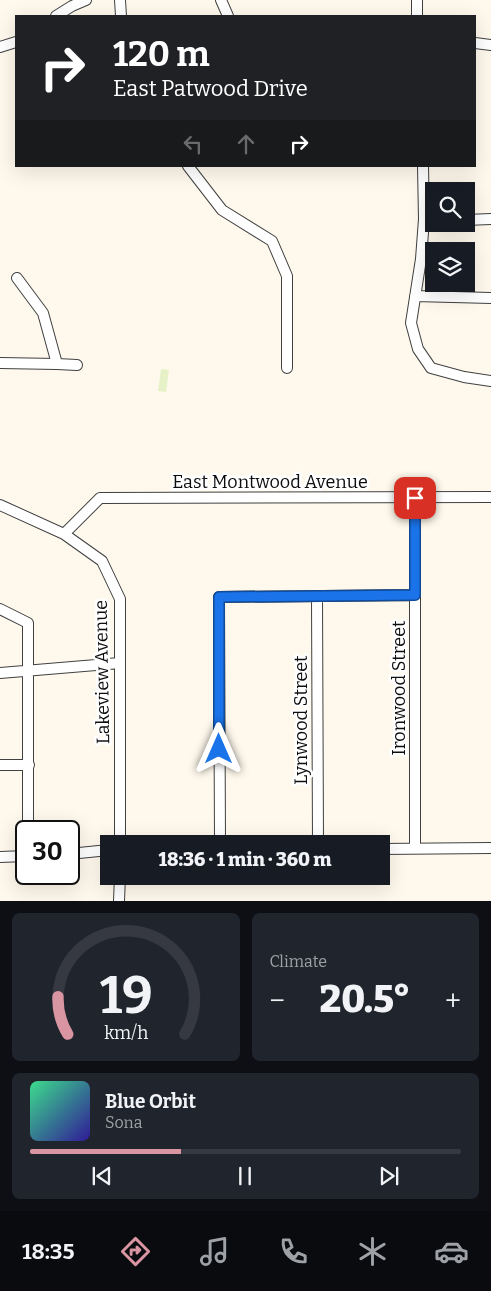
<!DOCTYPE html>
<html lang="en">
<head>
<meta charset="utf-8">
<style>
  body { margin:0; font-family:Bitter,serif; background:#20242c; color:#f1f3f6; height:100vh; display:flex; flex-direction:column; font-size:19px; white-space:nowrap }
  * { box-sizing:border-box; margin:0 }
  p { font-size:16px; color:#9ea1a6 }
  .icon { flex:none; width:28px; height:28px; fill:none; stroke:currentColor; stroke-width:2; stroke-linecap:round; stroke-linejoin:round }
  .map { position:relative; height:901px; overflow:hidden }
  .side { display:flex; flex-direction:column; gap:12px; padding:12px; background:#0d0f14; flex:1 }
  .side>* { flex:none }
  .guide { position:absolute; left:15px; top:15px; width:461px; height:152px; border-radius:0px; box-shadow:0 5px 20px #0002; background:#202124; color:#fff; overflow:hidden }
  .fabs { position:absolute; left:425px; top:182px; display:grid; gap:10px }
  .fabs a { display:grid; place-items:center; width:50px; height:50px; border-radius:0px; background:#171b24; box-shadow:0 5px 20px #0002; font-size:25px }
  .speed { position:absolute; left:15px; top:820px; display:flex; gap:10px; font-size:25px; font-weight:700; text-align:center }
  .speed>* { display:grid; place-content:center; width:65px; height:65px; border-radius:50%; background:#171b24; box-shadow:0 5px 20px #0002; line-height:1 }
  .speed .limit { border:2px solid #111; border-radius:8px; background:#fff; color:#111 }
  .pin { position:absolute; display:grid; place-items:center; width:42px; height:42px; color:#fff; margin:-21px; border-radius:10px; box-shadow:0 2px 8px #0006 }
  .me { position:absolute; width:55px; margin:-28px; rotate:0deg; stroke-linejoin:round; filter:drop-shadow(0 0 4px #0008) }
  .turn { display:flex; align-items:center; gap:18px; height:105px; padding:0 15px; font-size:22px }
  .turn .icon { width:65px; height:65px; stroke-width:2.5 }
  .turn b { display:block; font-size:35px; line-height:42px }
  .lanes { display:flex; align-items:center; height:48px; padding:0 15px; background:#0003; justify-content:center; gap:25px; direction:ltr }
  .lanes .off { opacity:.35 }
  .big { font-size:38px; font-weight:800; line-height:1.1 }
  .side .tile { flex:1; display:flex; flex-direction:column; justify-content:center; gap:8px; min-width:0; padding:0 18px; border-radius:8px; background:#20242c }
  .side .dial { align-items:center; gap:0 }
  .dial svg { height:130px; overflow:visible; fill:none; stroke:#363941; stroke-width:7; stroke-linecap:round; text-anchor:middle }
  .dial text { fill:#f1f3f6; stroke:none }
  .song { display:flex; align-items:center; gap:15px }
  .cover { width:60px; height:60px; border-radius:8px; background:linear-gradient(135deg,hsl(150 70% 55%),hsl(250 70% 35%)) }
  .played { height:5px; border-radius:2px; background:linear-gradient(90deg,#da95a2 35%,#363941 35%) }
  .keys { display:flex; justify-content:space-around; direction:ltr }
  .heat { display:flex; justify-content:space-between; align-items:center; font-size:28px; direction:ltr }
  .side .tiles { flex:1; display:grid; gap:12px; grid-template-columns:1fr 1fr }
  .tile:last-child { grid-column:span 2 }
  .trip { position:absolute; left:100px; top:835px; width:290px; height:50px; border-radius:0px; background:#171b24; box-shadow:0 5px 20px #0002; font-weight:800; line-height:50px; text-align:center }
  .tab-bar { display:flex; height:80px; justify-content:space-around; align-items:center; background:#090b0e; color:#9ea1a6 }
  .tab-bar .icon { width:35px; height:35px }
  .tab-bar .current { color:#da95a2 }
  .tab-bar b { font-size:22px; color:#f1f3f6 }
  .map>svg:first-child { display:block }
  .pitch { fill:#e7f1c8 }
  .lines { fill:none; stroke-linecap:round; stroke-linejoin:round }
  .minor-casing { stroke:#404040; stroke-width:12 }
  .minor { stroke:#fff; stroke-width:10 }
  .route-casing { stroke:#114b97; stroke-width:12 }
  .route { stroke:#1a73e8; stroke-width:9 }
  .labels { text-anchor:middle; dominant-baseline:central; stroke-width:5; stroke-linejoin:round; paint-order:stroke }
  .street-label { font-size:18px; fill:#0d0d0d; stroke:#fff }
</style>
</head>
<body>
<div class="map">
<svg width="491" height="901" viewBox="0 0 491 901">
  <rect width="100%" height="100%" fill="#fff9ed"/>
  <!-- pitch -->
  <path class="pitch" d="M161,369L169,370L166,392L158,391Z"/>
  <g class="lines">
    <defs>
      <path id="minor" d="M120,0L121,16
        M221,0L228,16
        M56,16L72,6L86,0
        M417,16V0
        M475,43L491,45
        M0,47L16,42
        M188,166L222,210L272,241L287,276V368
        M423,166L424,219L421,259L411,323L418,349L431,368L464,377L491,381
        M466,220L491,219
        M415,296L491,298
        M0,363L57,364L43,313L17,278
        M57,364L77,365
        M0,505L64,534L102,561L120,599V844
        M64,534L100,498L491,497
        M317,596L318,844
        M0,609L28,623V831
        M0,673L120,663
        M0,765H29
        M220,844L219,597L415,595
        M381,849L491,848
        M415,849V498
        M69,854L109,850
        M0,857L26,856
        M119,901L120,876"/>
    </defs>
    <!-- minor casing -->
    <use href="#minor" class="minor-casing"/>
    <!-- minor -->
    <use href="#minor" class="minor"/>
  </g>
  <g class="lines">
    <defs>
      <path id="route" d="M219,749V597L415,595V498"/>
    </defs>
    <!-- route casing -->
    <use href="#route" class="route-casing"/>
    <!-- route -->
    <use href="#route" class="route"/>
  </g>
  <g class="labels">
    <!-- street labels -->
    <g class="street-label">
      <text x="270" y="482">East Montwood Avenue</text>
      <text transform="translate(102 672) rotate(-91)">Lakeview Avenue</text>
      <text transform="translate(399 688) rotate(-90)">Ironwood Street</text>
      <text transform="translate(301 720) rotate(-90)">Lynwood Street</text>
    </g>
  </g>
</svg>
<div class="fabs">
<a><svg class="icon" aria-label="search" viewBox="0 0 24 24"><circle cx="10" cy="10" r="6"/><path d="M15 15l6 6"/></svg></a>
<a><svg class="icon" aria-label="layers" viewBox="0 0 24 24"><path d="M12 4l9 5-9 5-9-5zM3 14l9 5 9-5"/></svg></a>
</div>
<div class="speed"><div class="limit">30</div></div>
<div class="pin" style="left:415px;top:498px;background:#d93025"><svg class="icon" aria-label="arrive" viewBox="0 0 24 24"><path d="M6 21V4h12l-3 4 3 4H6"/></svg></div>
<svg class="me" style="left:219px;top:749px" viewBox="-20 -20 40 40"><path d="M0-17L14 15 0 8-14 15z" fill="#1a73e8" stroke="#fff" stroke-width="4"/></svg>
<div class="trip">18:36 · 1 min · 360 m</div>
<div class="guide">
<div class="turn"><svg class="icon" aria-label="right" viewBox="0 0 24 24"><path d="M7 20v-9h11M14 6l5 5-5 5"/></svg><div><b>120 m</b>East Patwood Drive</div></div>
<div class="lanes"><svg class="icon off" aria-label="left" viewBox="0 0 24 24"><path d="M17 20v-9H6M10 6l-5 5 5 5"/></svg><svg class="icon off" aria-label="ahead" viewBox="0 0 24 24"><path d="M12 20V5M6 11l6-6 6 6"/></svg><svg class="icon" aria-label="right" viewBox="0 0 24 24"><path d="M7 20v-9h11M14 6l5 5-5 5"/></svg></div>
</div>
</div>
<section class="side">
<div class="tiles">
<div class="tile dial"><svg viewBox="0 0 100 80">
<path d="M14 69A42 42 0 1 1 86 69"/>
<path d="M14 69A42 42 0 0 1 8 46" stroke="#da95a2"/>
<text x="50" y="56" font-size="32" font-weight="700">19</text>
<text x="50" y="72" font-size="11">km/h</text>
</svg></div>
<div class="tile"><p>Climate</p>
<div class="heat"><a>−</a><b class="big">20.5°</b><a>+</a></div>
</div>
<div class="tile">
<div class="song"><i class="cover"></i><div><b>Blue Orbit</b><p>Sona</p></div></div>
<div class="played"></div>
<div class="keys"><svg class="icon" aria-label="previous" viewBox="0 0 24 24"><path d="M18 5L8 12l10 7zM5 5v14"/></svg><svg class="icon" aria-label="pause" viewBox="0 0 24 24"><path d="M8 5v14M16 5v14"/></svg><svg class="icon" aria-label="next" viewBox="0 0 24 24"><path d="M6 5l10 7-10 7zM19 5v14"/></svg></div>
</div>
</div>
</section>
<nav class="tab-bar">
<b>18:35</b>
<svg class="icon current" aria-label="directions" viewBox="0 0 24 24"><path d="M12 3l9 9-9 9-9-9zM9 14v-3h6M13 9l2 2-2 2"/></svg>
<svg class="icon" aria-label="music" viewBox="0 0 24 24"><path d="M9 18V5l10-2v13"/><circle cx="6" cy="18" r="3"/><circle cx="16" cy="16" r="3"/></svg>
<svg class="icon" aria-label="phone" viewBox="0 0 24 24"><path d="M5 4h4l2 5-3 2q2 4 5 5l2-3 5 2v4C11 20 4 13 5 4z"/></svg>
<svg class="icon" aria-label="climate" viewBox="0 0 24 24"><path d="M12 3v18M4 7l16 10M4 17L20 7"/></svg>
<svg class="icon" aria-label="car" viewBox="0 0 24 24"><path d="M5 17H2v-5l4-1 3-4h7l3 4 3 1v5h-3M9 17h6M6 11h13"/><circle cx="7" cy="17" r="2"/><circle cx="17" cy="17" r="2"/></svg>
</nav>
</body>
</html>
